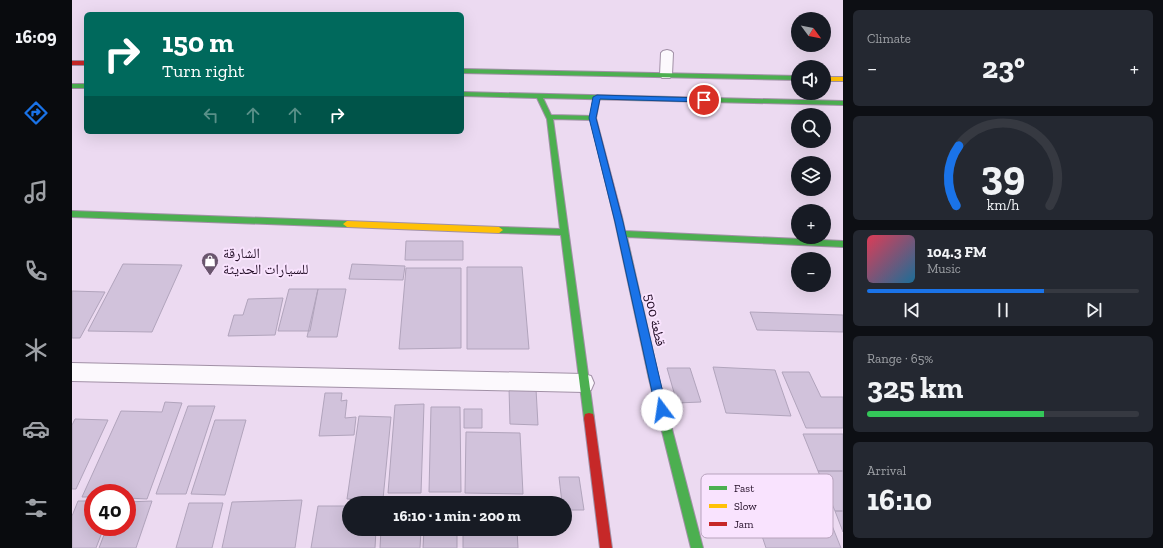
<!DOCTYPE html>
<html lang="en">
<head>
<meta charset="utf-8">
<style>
  body { margin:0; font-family:"Zilla Slab","Noto Naskh Arabic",serif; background:#242831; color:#f1f3f6; height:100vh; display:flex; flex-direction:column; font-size:15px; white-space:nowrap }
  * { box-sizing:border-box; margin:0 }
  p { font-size:13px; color:#9ea1a6 }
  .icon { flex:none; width:22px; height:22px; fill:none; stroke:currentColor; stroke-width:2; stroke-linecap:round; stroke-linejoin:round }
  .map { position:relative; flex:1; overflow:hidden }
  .panel { display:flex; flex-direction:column; gap:10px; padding:10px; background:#0d0f14; width:320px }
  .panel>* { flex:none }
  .guide { position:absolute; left:12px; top:12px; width:380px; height:122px; border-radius:6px; box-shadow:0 4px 16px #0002; background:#00695c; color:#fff; overflow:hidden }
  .needle { width:26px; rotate:122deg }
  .tools { position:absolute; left:719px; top:12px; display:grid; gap:8px }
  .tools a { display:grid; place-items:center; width:40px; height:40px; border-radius:50%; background:#171b24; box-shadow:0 4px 16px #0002; font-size:20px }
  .speed { position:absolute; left:12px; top:484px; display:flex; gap:8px; font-size:20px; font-weight:700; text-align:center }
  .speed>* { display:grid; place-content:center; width:52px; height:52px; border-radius:50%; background:#171b24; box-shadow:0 4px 16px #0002; line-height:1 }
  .speed .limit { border:6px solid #d22; background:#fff; color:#111 }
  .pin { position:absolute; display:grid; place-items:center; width:34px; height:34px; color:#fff; margin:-17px; border:2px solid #fff; border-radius:50%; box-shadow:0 1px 4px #0007 }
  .me { position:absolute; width:44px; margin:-22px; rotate:346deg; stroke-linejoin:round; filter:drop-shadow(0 0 3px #0008) }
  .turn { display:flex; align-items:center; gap:14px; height:84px; padding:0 12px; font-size:18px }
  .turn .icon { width:52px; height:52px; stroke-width:2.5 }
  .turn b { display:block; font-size:28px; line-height:34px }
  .lanes { display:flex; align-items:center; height:38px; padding:0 12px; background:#0003; justify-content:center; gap:20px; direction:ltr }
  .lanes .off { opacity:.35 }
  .big { font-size:30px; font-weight:700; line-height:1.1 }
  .panel .card { flex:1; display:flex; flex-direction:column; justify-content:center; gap:6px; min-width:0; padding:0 14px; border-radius:6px; background:#242831 }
  .panel .dial { align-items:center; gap:0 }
  .dial svg { height:104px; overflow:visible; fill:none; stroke:#363941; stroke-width:7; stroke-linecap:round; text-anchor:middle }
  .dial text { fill:#f1f3f6; stroke:none }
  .song { display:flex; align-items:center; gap:12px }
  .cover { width:48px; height:48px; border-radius:6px; background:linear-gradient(135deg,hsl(350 70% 55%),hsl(200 70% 35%)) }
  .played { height:4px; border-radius:2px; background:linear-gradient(90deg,#1a73e8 65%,#363941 65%) }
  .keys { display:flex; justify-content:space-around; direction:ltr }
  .heat { display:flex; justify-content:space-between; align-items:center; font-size:22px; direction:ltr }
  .charge { height:6px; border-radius:3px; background:linear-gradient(90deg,#34c759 65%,#363941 0) }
  .trip { position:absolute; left:270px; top:496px; width:230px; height:40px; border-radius:20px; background:#171b24; box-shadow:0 4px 16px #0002; font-weight:700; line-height:40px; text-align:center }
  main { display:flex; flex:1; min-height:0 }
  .menu { display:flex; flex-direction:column; width:72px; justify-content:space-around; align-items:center; background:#090b0e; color:#9ea1a6 }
  .menu .icon { width:28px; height:28px }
  .menu .current { color:#1a73e8 }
  .menu b { font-size:18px; color:#f1f3f6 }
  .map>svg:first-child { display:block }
  .building { fill:#d1c2db; stroke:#b1a4bc }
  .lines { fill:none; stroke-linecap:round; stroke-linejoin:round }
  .street-casing { stroke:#a190a6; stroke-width:2 }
  .fast-casing { stroke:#a190a6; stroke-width:2 }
  .slow-casing { stroke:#a190a6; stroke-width:2 }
  .jam-casing { stroke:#a190a6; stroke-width:2 }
  .street { fill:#fcf9fd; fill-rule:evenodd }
  .fast { fill:#4caf50; fill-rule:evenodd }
  .slow { fill:#ffc107; fill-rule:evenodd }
  .jam { fill:#c62828; fill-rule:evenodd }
  .route { fill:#1a73e8; stroke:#114b97 }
  .labels { text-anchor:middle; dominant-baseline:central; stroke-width:4; stroke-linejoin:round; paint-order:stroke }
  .poi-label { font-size:14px; fill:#220d26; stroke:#f9e3fe; text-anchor:start }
  .street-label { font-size:14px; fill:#220d26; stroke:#f9e3fe }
  .key { fill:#f9e3fe; stroke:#b8a3bd; stroke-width:1 }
  .key-label { font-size:11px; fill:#220d26 }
</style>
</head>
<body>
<main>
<nav class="menu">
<b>16:09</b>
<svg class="icon current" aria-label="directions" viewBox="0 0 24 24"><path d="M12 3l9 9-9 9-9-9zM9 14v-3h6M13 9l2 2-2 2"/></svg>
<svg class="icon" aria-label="music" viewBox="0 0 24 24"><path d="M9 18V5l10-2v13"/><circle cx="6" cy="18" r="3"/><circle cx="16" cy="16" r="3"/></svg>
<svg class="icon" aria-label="phone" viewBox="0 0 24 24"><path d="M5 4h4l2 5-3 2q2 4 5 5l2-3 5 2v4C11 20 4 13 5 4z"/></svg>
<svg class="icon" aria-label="climate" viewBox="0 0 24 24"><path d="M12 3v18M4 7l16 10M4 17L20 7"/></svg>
<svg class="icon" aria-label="car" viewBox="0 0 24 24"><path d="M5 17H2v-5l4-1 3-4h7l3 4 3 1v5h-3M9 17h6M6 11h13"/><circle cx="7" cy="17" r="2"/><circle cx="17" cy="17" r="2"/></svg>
<svg class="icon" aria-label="filters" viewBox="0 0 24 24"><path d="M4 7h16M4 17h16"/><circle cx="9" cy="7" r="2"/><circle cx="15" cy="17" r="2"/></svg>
</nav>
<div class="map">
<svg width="771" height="548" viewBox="0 0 771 548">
  <rect width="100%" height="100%" fill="#ecdaf1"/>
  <!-- building -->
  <path class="building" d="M334,241H391V260H333Z
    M51,264L110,265L80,332L16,331Z
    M280,264L333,266L331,280L277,279Z
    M395,267H450L457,349H395Z
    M334,268H389V348L327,349Z
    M217,289H246L238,331H206Z
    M246,289H274L265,337H235Z
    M0,291L33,292L8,338H0Z
    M211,298L203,335L156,336L162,315H171L176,299Z
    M678,312L771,315V332L685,330Z
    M641,367L703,370L719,416L654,413Z
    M595,368H618L629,402L605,403Z
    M710,372H737L749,397H771V428H734Z
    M437,388L464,389L466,425L438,424Z
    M253,393H270L269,401L275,400L273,418L284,417L282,435L247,436Z
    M93,402L110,403L75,499L55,498V493H21V497H10L49,411L90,412Z
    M352,404L349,493H316L323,405Z
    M116,406H143L114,494H84Z
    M359,407H388L389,492H357Z
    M392,409H410V428H392Z
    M287,416L319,417L311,499H275Z
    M3,419L36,420L4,489H0V425Z
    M143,420H174L153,495L119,494Z
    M394,432L448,433L451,494L393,493Z
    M731,434H771V471H746Z
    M746,471H771V511H763Z
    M487,477H507L512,510H493V503H490Z
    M230,500L223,548H150L160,502Z
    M6,501H21V527H32L24,548H0V516Z
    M80,501L64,548H27L35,527H55V502Z
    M117,503H151L140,548H104Z
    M246,506H277V529H304L303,548H239Z
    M763,511H771V532Z
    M684,518H757L769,548H694Z
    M309,529H349L348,548H308Z
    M352,529H385V548H351Z
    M391,529H445L446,548H391Z"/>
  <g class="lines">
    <defs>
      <path id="street" d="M595,50L599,51L601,53L600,75L598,78H590L588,75L589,53L591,51Z
        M0,363L512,374L519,376L522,383L519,390L512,392L0,381Z"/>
      <path id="fast" d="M390,69L726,76V80L390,73Z
        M0,84H14V88H0Z
        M390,92L771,101V105L471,98L479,115L521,116L524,118L521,120L481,119L522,418L521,422L517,423L513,422L512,418L489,235L427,233L423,230L427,227L488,229L475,119L465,98L390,96Z
        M0,211L275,221L279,224L275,227L0,217Z
        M546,214L550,217L553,231L771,241V247L555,237L587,379L631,548H619L577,379L542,217Z"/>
      <path id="slow" d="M752,77H771V81H752Z
        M275,221L427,227L431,230L427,233L275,227L271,224Z"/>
      <path id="jam" d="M0,61H14V65H0Z
        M525,95L528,97L524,118L550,217L546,220L542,217L518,118L522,97Z
        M517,413L521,414L522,418L540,548H528L512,418L513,414Z"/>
    </defs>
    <!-- street casing -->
    <use href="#street" class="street-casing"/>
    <!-- fast casing -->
    <use href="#fast" class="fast-casing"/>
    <!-- slow casing -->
    <use href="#slow" class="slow-casing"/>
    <!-- jam casing -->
    <use href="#jam" class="jam-casing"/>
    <!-- street -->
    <use href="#street" class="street"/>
    <!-- fast -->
    <use href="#fast" class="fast"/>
    <!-- slow -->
    <use href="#slow" class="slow"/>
    <!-- jam -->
    <use href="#jam" class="jam"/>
  </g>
  <!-- route -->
  <path class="route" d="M525,95L632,98L636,100L632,102L528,99L524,118L551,222L595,410L594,414L590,415L586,414L584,410L543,222L517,118L521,97Z"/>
  <!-- icons -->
  <defs>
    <symbol id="shop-pin" viewBox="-11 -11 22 30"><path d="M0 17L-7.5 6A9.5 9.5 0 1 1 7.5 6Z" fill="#69556d" stroke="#f9e3fe"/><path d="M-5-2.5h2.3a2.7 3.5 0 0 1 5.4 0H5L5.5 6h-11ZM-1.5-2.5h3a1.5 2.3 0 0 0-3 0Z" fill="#fff"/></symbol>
  </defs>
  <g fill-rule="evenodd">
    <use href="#shop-pin" x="128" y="251" width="20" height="27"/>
  </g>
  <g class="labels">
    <!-- poi labels -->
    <g class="poi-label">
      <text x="151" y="253">الشارقة<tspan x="151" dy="16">للسيارات الحديثة</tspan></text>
    </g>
    <!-- street labels -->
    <g class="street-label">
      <text transform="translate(583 320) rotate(77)">قطعة 500</text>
    </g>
  </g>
  <!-- legend -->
  <rect x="629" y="474" width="132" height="64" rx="6" class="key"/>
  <rect x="637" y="486" width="18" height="4" fill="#4caf50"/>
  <rect x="637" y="504" width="18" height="4" fill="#ffc107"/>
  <rect x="637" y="522" width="18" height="4" fill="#c62828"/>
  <g class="key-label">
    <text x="662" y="492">Fast</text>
    <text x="662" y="510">Slow</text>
    <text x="662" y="528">Jam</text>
  </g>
</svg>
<div class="tools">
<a><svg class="needle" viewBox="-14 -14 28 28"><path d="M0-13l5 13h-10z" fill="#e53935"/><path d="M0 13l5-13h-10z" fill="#9ea1a6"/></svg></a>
<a><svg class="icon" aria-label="sound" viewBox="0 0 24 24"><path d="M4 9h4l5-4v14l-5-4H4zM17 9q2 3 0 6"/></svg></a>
<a><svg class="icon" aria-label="search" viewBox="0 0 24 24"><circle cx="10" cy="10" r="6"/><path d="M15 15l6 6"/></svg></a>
<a><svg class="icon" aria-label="layers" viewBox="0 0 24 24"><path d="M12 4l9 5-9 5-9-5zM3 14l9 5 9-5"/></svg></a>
<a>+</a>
<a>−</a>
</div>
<div class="speed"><div class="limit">40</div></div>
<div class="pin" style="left:632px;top:100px;background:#d93025"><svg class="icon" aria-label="arrive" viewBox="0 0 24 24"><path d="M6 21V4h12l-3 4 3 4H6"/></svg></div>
<svg class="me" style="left:590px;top:410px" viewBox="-20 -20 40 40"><circle r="19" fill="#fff"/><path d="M0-13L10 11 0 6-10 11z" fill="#1a73e8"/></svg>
<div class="trip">16:10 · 1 min · 200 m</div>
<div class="guide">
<div class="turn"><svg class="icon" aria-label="right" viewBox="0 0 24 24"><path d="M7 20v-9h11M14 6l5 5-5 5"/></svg><div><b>150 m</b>Turn right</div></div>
<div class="lanes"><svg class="icon off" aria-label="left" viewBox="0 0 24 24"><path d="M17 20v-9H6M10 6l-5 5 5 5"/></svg><svg class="icon off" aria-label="ahead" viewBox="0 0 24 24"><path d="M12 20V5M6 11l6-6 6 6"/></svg><svg class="icon off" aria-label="ahead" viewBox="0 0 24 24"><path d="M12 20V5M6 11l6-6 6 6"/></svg><svg class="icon" aria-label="right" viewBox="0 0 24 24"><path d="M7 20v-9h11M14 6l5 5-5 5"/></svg></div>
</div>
</div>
<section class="panel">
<div class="card"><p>Climate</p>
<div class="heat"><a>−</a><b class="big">23°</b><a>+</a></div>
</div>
<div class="card dial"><svg viewBox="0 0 100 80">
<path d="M14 69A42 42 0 1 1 86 69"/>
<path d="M14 69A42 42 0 0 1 16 23" stroke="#1a73e8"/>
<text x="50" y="56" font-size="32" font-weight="700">39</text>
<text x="50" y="72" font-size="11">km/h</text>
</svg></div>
<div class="card">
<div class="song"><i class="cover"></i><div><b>104.3 FM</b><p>Music</p></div></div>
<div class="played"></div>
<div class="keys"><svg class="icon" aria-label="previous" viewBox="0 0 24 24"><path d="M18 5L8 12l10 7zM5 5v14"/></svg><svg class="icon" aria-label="pause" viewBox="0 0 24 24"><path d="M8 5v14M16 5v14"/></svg><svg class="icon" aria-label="next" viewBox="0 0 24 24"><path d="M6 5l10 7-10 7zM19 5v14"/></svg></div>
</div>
<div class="card"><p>Range · 65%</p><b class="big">325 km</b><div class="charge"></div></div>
<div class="card"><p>Arrival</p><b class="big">16:10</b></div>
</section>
</main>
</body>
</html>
